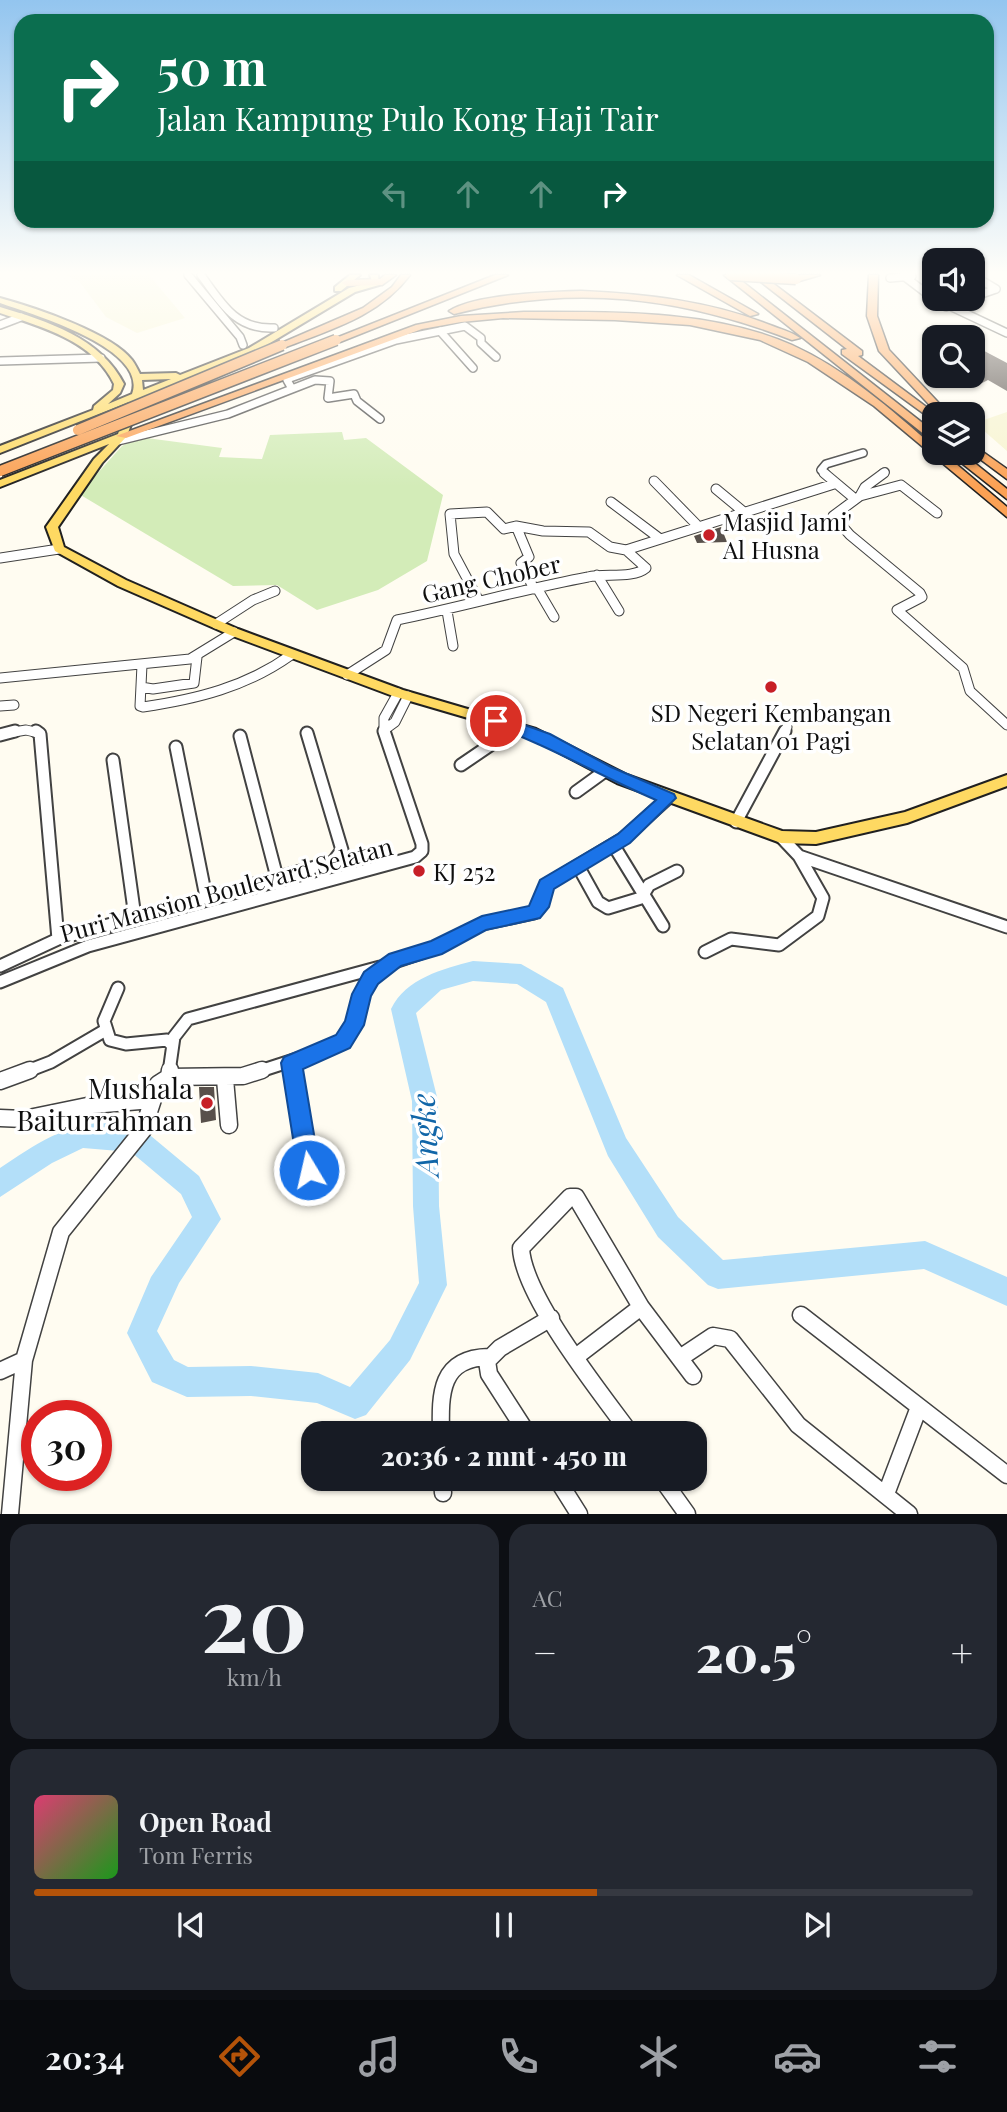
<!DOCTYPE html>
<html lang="id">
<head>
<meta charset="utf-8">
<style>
  body { margin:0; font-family:"Playfair Display",serif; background:#242831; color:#f1f3f6; height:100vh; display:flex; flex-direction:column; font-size:26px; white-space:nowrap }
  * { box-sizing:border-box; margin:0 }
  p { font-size:23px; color:#9ea1a6 }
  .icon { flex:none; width:38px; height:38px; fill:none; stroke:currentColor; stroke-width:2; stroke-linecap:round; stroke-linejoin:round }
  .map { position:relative; height:1514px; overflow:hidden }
  .side { display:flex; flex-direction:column; gap:10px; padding:10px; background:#0d0f14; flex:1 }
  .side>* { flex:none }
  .top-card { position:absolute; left:14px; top:14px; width:980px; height:214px; border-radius:21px; box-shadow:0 2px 5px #0004; background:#0b6e4f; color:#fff; overflow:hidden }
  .controls { position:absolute; left:922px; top:248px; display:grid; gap:14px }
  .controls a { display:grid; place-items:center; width:63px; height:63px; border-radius:14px; background:#171b24; box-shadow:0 2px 5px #0004; font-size:35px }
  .speed { position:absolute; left:21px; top:1400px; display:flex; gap:14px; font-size:35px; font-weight:700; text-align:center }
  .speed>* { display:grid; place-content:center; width:91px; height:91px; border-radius:50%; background:#171b24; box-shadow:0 2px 5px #0004; line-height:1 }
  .speed .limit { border:10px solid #d22; background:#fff; color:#111 }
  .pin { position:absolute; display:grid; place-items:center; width:60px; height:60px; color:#fff; margin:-30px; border:4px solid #fff; border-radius:50%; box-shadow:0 2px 7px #0007 }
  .me { position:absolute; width:77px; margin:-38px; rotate:351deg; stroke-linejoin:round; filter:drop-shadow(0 0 5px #0008) }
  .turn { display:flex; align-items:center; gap:24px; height:147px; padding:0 28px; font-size:32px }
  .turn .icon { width:91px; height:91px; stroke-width:2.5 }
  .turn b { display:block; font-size:49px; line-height:60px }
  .lanes { display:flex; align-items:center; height:66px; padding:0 28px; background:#0003; justify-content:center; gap:35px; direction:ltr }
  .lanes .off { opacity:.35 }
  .big { font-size:52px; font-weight:800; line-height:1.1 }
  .side .widget { flex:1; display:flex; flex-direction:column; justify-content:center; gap:10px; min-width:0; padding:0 24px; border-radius:21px; background:#242831 }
  .side .dial { align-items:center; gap:0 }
  .dial b { font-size:91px; line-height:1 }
  .song { display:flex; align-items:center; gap:21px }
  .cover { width:84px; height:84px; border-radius:10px; background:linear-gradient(135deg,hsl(340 70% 55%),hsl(120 70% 35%)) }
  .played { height:7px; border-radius:4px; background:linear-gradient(90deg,#b45309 60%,#363941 60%) }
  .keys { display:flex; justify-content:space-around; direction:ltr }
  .heat { display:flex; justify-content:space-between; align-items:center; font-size:38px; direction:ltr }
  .side .tiles { flex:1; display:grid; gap:10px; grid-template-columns:1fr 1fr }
  .widget:last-child { grid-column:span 2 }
  .trip { position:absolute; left:301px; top:1421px; width:406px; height:70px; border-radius:21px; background:#171b24; box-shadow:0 2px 5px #0004; font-weight:800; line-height:70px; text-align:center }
  .tabs { display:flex; height:112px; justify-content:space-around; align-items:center; background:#090b0e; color:#9ea1a6 }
  .tabs .icon { width:49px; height:49px }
  .tabs .current { color:#b45309 }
  .tabs b { font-size:32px; color:#f1f3f6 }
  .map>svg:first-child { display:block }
  .farmland { fill:#f7f4d0 }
  .green { fill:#d3ecb8 }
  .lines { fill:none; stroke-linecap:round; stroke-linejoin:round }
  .river { fill:#b3dff9; fill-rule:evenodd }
  .building { fill:#58504b }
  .minor-far3-casing { stroke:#424242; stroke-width:10 }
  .minor-far2-casing { stroke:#424242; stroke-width:11 }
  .minor-far1-casing { stroke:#424242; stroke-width:15 }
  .minor-casing { stroke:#424242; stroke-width:19 }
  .major-casing { stroke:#202020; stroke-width:4 }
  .highway-casing { stroke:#202020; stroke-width:3 }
  .minor-far3 { stroke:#fff; stroke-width:7 }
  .minor-far2 { stroke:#fff; stroke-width:9 }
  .minor-far1 { stroke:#fff; stroke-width:11 }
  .minor { stroke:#fff; stroke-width:16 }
  .major { fill:#fed962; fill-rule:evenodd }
  .highway { fill:#fba154; fill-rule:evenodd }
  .highway-bridge-casing { stroke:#202020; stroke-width:13; stroke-linecap:butt }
  .highway-bridge { stroke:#fba154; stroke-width:10 }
  .route { fill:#1a73e8; stroke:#114b97; stroke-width:2 }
  .poi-dot { fill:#c71f27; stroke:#fff; stroke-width:2.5 }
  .labels { text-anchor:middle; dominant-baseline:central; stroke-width:7; stroke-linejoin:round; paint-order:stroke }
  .poi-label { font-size:24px; fill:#0f0f0f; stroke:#fff; text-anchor:start }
  .street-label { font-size:24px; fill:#0f0f0f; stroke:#fff }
  .near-poi-label { font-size:28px; fill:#0f0f0f; stroke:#fff; text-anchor:end }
  .near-water-label { font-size:32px; font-style:italic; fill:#1166a8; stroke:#fff }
</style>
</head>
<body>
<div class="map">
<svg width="1007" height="1514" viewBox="0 0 1007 1514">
  <rect width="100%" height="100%" fill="#fffcf1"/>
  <!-- farmland -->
  <path class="farmland" d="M65,275H149L185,318L137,333L106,317L79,281Z
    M1007,412V451L975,423Z"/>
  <!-- green -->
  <path class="green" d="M342,432L344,440L366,438L443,495L427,561L378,590L317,610L277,585L233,586L79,494L122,446L139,437L222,448L219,457L262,459L270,435Z"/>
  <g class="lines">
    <!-- river -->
    <path class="river" d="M473,961L521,964L563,988L626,1138L678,1217L723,1260L925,1241L1007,1277V1306L924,1269L718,1289L708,1285L658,1237L608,1156L546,1002L517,984L473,981L441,990L416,1013L438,1101L439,1206L447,1285L410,1360L366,1415L355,1419L317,1403L251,1396L187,1397L152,1382L127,1333L151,1277L192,1217L181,1194L131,1152L83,1148L52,1163L0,1197V1168C46,1137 88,1108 145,1131L199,1176L221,1219L179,1283L157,1331L174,1360L188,1367L251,1366L318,1373L350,1387L390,1340L419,1283L413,1206L412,1101L391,1009C406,978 443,969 473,961Z"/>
  </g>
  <!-- building -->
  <path class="building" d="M973,345L1007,363V391L988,380L982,383L973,378Z
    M721,527L727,542L697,543L694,536Z
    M199,1087H214L216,1120L201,1123Z"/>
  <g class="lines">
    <defs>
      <path id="minor-far3" d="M188,275L240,337L243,345
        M201,275C221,303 236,330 274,328
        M905,277L934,299
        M890,278L912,276
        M981,280L996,289
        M973,297L996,289
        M935,299L1007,333
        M946,307L968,299
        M0,325L21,317
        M440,331L473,368
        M0,361L101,358
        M291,387L287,380L290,378L396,340L465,326L481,338V343L496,357
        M118,441L228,414L315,380L330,381L328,398L354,394L357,401L380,419
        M826,474L821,470L826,464L863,453
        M882,474L885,472"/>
      <path id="minor-far2" d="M824,473L855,499
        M654,481L696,524
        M716,489L745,513
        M860,496L865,487L884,473
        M611,502L659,538
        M937,513L901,485L860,496L833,516L850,535L920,593L922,597L897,610L963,668L970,691L1007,725
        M516,526L529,557L521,563L534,589
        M626,550L834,484
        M0,558L59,549
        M597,575L619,611
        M537,588L554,617
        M447,611L453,646
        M216,624L253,600L275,591
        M142,665L140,706L143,707C197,699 246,687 291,655
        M347,675L386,650L397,620C461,607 524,589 588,577C605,573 633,579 646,568L626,550L610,547L589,532L543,531L516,526L504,529L487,512L450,514L454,554L479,601
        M0,678L190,659L234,632
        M141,687L153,689L194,683L197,657
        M0,706L14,705
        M384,730L395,722L408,696
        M8,733L26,730L39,733
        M384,733V718L398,693
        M509,733L518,727
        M784,733L787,727"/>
      <path id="minor-far1" d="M36,731L40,734L58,939
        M0,735L15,731
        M240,736L279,885
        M176,747L206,897
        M113,760L135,917
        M461,765L511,731
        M576,792L605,771
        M736,822L785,731
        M781,837L799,856L1007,927
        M614,846L663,926
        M578,866L598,902L608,908L641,898L649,885L677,871
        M705,952L731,939L779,945L818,916L823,898L799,856
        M0,966L58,939L333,862L342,850L307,733
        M0,982L88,946L415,857L422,851V844L384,731
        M118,988L104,1021L110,1040L126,1044L167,1040L172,1045
        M292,1063L293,1072
        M25,1072L51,1062L104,1031
        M169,1072L174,1037L188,1019L380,967
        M257,1072L331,1048L350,1034L361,994L383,966L436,948L482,924L534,913L540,907L546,885L624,838L668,798"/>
      <path id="minor" d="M293,1070L309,1170
        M169,1077L170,1070
        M225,1079L229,1125
        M0,1081L30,1070
        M0,1118L24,1119L92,1105L152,1100
        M801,1315L1007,1475
        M577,1356L641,1307
        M680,1358L713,1336L730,1339L798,1425L909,1514
        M0,1371L24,1360
        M441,1433C440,1393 440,1358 489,1357
        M527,1433L489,1374L487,1361L500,1348L551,1318
        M630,1433C600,1392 523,1296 521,1248L570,1197H576L641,1307L693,1376
        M442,1479L443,1493
        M557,1479L579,1514
        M662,1479L687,1514
        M886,1494L919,1407
        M10,1514L24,1360L61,1232L143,1130L158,1084L169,1077L243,1076L262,1070"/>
      <path id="major" d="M350,275H360L341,291H335V287Z
        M370,275H378L379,285L355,292L255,352L140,398L127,436L102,463L58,527L64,547L126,580L238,629L403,690L536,729L627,775L782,831L816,832L905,812L1007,775V786L907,823L816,844L781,843L617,783L526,735L393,696L230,635L118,586L55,551L46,527L94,459L109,444L0,487V480L118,434L129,402L0,453V446L93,410L94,406L113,390L114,384C94,341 42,327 0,313V307C47,321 101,338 124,384L120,393L108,404L132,394C149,348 31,314 0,303V298C33,307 112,333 132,360C135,364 138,370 140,374L176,373L180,375L249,348L349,288L372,282ZM171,379L143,390L142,380Z"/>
      <path id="highway" d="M385,275H396L382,285L347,286L342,283L347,280L380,279Z
        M401,275H410C379,316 332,329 286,347L277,345L363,308L392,287Z
        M495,275H508L340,342L331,340Z
        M677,275H689L758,314L750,316Z
        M724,275H734L934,432V440L930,439Z
        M752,275H762L862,351V355L858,356L937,415H934V421L842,354V350L847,349Z
        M820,275L796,282L791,279L800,275Z
        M869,275H878L877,316L889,350L950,415H939L879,351L867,316Z
        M581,291C646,294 710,301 770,325C780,329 792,332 800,338L792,340C679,296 572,284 454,314L449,311C476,294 548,292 581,291Z
        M524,312C612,312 710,309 792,345C845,369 891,409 934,447V453H943L1007,507V517L874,406L808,362L760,340L690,325L615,320L503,318L461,322L422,329L126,438L116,436L416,325L461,316Z
        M973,445L1007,469V479L972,453Z
        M949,453H962L1007,489V499Z"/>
    </defs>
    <!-- minor-far3 casing -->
    <use href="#minor-far3" class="minor-far3-casing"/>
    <!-- minor-far2 casing -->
    <use href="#minor-far2" class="minor-far2-casing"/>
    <!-- minor-far1 casing -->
    <use href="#minor-far1" class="minor-far1-casing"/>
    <!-- minor casing -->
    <use href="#minor" class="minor-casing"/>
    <!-- major casing -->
    <use href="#major" class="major-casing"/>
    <!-- highway casing -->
    <use href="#highway" class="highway-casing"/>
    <!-- minor-far3 -->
    <use href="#minor-far3" class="minor-far3"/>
    <!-- minor-far2 -->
    <use href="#minor-far2" class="minor-far2"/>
    <!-- minor-far1 -->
    <use href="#minor-far1" class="minor-far1"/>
    <!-- minor -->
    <use href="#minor" class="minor"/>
    <!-- major -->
    <use href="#major" class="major"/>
    <!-- highway -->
    <use href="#highway" class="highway"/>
    <defs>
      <path id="highway-bridge" d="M731,275L796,279
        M78,430L282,345
        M0,471L336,340"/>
    </defs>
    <!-- highway-bridge casing -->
    <use href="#highway-bridge" class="highway-bridge-casing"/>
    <!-- highway-bridge -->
    <use href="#highway-bridge" class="highway-bridge"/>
  </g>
  <!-- sky -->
  <linearGradient id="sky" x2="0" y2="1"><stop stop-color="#93c5ef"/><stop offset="0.56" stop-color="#fffef9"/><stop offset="1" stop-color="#fffef9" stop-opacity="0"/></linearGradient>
  <rect width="1007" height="487" fill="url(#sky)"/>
  <!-- route -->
  <path class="route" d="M496,715L550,734L611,767L674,794L676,798L630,843L554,889L549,907L540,918L486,930L442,954L401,966L378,984L371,996L364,1025L350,1048L303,1069L320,1170L316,1178L309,1181L301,1178L298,1170L281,1063L284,1057L336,1035L345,1021L352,994L364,972L389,954L431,941L482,916L529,906L540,880L618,834L656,800C600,776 548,745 491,725L489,721Z"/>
  <!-- markers -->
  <g class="poi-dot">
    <circle cx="709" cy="535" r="7"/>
    <circle cx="771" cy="687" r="7"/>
    <circle cx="419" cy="871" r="7"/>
    <circle cx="207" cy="1103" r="7"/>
  </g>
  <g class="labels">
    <!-- poi labels -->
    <g class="poi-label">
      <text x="723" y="521">Masjid Jami'<tspan x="723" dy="28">Al Husna</tspan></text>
      <text x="771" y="712" text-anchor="middle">SD Negeri Kembangan<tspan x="771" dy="28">Selatan 01 Pagi</tspan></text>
      <text x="433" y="871">KJ 252</text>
    </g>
    <!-- street labels -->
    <g class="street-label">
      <text transform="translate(491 578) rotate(-13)">Gang Chober</text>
      <text transform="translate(226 889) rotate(-15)">Puri Mansion Boulevard Selatan</text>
    </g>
    <!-- near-poi labels -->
    <g class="near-poi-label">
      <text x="193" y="1087">Mushala<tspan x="193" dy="32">Baiturrahman</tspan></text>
    </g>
    <!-- near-water labels -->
    <g class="near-water-label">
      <text transform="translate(423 1135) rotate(-93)">Angke</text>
    </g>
  </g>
</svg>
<div class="controls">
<a><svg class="icon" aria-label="sound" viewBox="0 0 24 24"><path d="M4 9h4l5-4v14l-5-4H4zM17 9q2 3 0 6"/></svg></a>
<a><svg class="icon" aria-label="search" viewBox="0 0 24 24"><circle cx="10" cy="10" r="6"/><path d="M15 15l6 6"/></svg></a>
<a><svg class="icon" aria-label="layers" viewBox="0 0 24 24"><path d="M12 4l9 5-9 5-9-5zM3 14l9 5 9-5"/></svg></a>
</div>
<div class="speed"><div class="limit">30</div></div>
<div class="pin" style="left:496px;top:721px;background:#d93025"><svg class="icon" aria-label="arrive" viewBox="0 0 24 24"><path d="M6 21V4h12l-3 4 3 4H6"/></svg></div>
<svg class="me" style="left:309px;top:1170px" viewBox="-20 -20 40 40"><circle r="17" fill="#1a73e8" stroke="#fff" stroke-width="3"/><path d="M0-11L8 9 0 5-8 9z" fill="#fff"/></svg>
<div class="trip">20:36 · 2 mnt · 450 m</div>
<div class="top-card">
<div class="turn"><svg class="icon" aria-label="right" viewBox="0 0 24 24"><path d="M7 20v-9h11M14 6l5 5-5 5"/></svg><div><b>50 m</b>Jalan Kampung Pulo Kong Haji Tair</div></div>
<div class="lanes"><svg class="icon off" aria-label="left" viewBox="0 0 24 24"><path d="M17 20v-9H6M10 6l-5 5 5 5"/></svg><svg class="icon off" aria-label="ahead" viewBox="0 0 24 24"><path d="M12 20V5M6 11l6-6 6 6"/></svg><svg class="icon off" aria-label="ahead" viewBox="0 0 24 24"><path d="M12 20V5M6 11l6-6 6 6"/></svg><svg class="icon" aria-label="right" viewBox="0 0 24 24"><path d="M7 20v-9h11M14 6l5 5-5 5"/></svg></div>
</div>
</div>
<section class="side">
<div class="tiles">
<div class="widget dial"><b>20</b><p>km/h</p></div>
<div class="widget"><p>AC</p>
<div class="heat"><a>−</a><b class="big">20.5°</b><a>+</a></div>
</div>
<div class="widget">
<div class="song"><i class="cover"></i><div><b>Open Road</b><p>Tom Ferris</p></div></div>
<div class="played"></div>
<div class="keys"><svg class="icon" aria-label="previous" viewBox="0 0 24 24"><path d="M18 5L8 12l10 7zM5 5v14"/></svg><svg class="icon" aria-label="pause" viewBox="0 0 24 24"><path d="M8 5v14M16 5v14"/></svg><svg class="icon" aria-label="next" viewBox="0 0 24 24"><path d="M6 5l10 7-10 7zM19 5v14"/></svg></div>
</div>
</div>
</section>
<nav class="tabs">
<b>20:34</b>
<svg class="icon current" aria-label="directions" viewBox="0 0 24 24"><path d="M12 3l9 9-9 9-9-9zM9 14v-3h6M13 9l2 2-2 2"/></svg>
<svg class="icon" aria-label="music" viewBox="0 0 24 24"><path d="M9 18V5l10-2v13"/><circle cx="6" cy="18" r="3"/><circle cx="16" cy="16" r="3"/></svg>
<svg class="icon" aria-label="phone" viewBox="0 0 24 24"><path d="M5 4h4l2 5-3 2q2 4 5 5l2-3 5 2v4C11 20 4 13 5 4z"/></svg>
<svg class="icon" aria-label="climate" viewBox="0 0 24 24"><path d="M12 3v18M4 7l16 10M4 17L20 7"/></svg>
<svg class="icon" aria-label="car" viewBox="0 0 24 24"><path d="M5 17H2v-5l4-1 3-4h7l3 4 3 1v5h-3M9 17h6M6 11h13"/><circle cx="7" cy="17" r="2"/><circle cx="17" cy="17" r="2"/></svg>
<svg class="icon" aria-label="filters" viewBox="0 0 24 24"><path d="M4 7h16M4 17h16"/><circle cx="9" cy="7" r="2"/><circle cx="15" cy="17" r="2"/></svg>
</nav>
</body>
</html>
